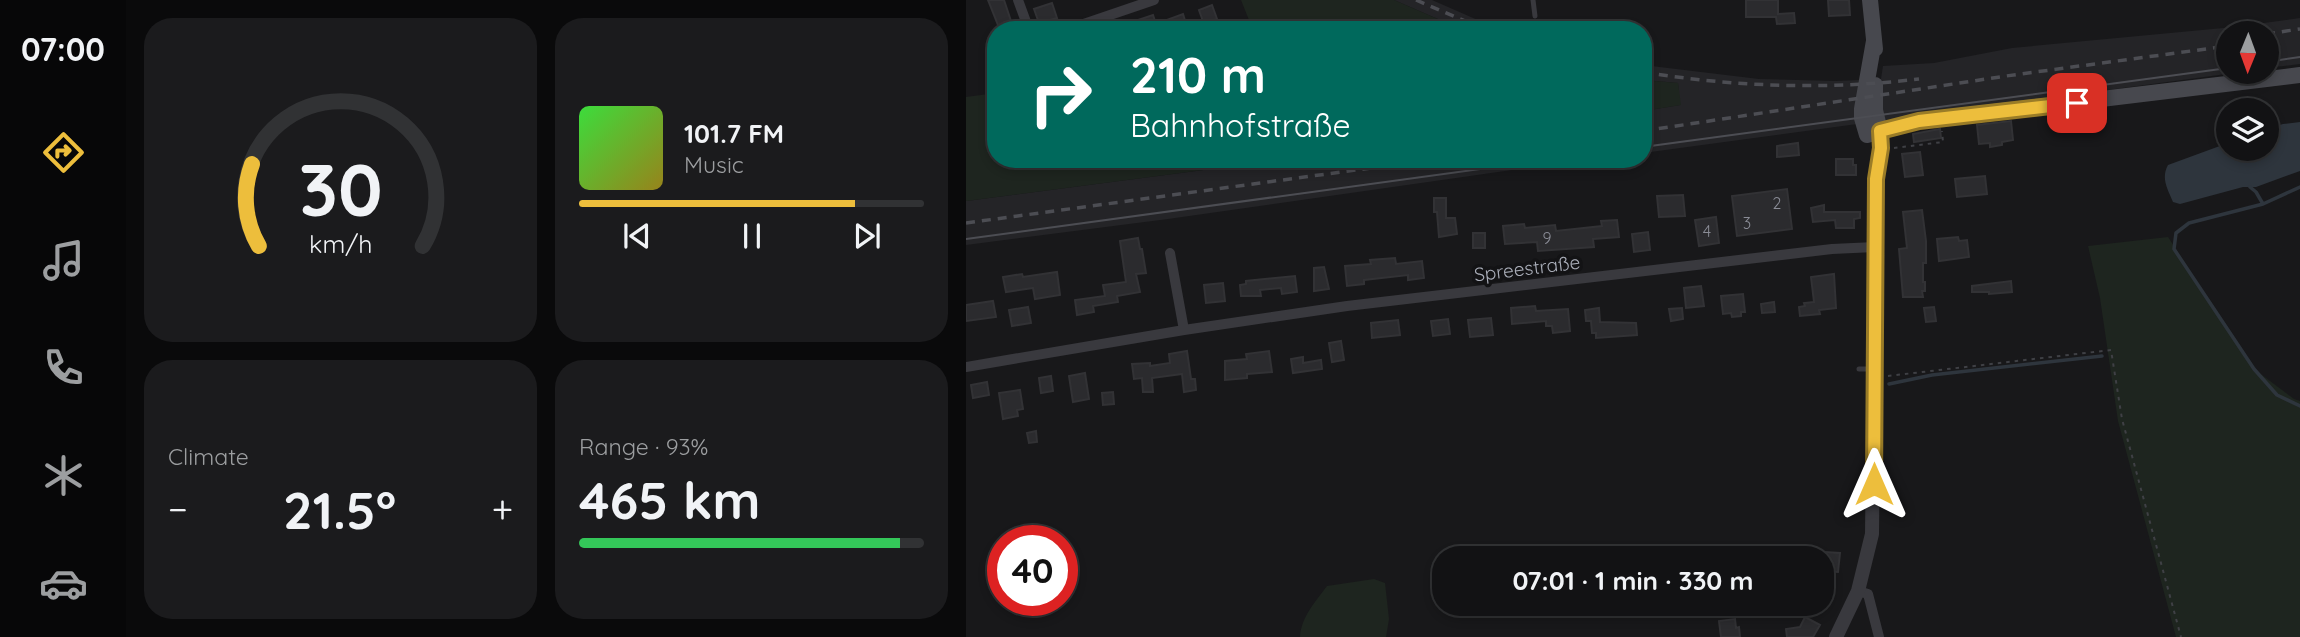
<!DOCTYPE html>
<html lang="en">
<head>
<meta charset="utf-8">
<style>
  body { margin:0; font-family:Quicksand,sans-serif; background:#1b1b1d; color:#f1f3f6; height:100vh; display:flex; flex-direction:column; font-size:26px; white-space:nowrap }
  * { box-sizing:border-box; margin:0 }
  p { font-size:23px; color:#9c9ea0 }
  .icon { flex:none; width:38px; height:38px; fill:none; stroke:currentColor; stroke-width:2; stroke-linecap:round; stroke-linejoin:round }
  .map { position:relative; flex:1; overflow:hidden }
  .side { display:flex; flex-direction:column; gap:18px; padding:18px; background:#0a0a0b; width:840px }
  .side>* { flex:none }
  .banner { position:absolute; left:21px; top:21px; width:665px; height:147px; border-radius:28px; box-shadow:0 4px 10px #0003,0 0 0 2px #313234; background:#00695c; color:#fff; overflow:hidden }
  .needle { width:46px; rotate:181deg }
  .controls { position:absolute; left:1250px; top:21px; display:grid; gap:14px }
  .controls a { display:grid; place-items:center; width:63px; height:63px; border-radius:50%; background:#121214; box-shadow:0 4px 10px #0003,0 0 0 2px #313234; font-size:35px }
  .speed { position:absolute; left:21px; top:525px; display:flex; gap:14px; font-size:35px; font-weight:700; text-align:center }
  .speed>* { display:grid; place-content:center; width:91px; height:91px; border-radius:50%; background:#121214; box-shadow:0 4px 10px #0003,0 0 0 2px #313234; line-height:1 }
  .speed .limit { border:10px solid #d22; background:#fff; color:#111 }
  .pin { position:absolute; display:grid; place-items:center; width:60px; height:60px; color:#fff; margin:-30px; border-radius:14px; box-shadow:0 4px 10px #0006 }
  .me { position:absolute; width:77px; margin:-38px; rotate:0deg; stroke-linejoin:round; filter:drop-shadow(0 0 5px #0008) }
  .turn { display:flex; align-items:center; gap:24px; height:147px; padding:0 28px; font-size:32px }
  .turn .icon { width:91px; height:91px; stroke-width:2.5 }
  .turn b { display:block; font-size:49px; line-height:60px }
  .big { font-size:52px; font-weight:700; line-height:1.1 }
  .side .tile { flex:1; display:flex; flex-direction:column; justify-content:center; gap:10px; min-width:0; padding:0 24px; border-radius:28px; background:#1b1b1d }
  .side .dial { align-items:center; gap:0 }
  .dial svg { height:182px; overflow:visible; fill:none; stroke:#313234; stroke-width:7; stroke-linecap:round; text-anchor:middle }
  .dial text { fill:#f1f3f6; stroke:none }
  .song { display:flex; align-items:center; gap:21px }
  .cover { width:84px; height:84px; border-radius:10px; background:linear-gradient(135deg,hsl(120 70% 55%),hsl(50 70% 35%)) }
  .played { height:7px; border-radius:4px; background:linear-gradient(90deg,#edbe3c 80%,#313234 80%) }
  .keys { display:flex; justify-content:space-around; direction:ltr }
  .heat { display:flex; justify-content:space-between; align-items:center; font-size:38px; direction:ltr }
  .charge { height:10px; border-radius:5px; background:linear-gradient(90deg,#34c759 93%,#313234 0) }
  .side .tiles { flex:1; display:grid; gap:18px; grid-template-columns:repeat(2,1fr) }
  .trip { position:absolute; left:466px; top:546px; width:402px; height:70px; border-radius:28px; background:#121214; box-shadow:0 4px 10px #0003,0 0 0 2px #313234; font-weight:700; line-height:70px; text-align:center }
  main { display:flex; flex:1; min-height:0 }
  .menu { display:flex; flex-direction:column; width:126px; justify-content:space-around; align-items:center; background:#070708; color:#9c9ea0 }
  .menu .icon { width:49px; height:49px }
  .menu .active { color:#edbe3c }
  .menu b { font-size:32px; color:#f1f3f6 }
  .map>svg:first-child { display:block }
  .built { fill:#242427 }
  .green { fill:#1e251f }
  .water { fill:#2e353d }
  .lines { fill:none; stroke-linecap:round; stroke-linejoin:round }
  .stream { stroke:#2e353d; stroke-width:3.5 }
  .building { fill:#2b2b2e; stroke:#323235; stroke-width:2 }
  .path { stroke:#3f4045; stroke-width:2; stroke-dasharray:3.5 5; stroke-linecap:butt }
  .service { stroke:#39393e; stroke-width:5 }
  .minor { stroke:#39393e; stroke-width:10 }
  .tertiary { stroke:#39393e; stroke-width:14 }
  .secondary { stroke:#47484e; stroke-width:16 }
  .tram { stroke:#4c4d53; stroke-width:2 }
  .rail { stroke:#4c4d53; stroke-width:3.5; stroke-dasharray:9 7; stroke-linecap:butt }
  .route-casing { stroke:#9a7c27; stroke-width:18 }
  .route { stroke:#edbe3c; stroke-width:12 }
  .labels { text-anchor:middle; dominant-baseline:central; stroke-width:7; stroke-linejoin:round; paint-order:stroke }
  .number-label { font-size:16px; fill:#8a8c96 }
  .street-label { font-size:19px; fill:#aaaeb9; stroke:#131315 }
</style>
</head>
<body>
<main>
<nav class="menu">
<b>07:00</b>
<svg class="icon active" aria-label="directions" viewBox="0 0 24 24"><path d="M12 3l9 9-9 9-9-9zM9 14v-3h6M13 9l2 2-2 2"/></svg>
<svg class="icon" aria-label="music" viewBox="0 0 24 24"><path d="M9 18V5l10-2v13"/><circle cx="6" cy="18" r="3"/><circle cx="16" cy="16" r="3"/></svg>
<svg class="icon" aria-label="phone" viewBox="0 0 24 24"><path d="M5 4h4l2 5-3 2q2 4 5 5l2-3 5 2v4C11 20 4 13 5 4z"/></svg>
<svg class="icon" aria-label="climate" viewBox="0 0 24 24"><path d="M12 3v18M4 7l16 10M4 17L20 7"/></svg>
<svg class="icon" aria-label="car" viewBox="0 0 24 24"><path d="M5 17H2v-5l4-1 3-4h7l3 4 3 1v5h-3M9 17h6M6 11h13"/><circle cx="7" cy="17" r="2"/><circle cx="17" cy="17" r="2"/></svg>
</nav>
<section class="side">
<div class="tiles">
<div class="tile dial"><svg viewBox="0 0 100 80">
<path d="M14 69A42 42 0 1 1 86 69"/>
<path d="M14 69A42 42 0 0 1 11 33" stroke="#edbe3c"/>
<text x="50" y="56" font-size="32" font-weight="700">30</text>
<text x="50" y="72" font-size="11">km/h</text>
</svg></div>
<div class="tile">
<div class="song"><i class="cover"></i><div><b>101.7 FM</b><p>Music</p></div></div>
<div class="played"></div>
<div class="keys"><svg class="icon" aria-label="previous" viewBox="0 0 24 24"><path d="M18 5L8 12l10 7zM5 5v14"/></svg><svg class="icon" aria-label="pause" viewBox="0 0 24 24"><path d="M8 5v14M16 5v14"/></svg><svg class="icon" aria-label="next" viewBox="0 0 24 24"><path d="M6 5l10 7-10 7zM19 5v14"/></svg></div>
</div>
<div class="tile"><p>Climate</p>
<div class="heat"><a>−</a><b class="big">21.5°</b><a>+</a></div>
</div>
<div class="tile"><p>Range · 93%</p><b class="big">465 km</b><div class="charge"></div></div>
</div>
</section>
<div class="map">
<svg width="1334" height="637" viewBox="0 0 1334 637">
  <rect width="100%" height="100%" fill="#18181a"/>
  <!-- built -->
  <path class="built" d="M428,0H466L514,21L542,30H497Z
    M1334,18V64L1300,68V33H1262V72H1275L677,153V111L714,105L712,83L677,80V65L793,79L870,81L915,79L917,66L968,63L1046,48L1268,27Z
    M321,159H624L202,219L0,245V201Z"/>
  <!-- green -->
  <path class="green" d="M275,0H428L497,30H287Z
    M677,80L712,83L715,105L677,111Z
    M30,93V159H321L0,201V97Z
    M1202,237L1288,369L1328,399L1334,401V637H1210L1152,421L1134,298L1122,246Z
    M408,579L419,583L423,619L420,637H334C335,617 350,601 361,586Z"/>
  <!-- water -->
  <path class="water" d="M1334,122V171L1290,187H1277L1214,204L1207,202C1201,188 1195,178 1202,165L1262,143V149H1300V129L1317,124Z"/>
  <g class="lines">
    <!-- stream -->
    <path class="stream" d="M1284,187L1290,192L1297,204
      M1334,187L1297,204L1223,223L1210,233L1208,249L1288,369L1311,395L1334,406
      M923,384L966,375L1136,356"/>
  </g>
  <!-- building -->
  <path class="building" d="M22,0H38L48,30H34Z
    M780,0H812V14L828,13L829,23L811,24L810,17H780Z
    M862,0H883L884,15L863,16Z
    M86,3L91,18L73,23L68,9Z
    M246,5L251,19L238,24L233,10Z
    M217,14L222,30H148V28L187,15L190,24Z
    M1045,121L1047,140L1036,142V145L1024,147V143L1013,144L1011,125Z
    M974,129L975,138L948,142L947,134Z
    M832,143L833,155L811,157V146Z
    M954,152L957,175L939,177L936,154Z
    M870,159H887V165H890V175H870Z
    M1019,176L1021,194L991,197L989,179Z
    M821,189L826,229L771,236L766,196Z
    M717,195L719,216L693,217L691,196Z
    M468,198H480V218H489L491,234L473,237L471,212H468Z
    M858,205V212H894V218L888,219V228H870L869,220L847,222L845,208Z
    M956,210L960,241V263H957V282H959V291H956L957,297H937L933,249L941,248L937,212Z
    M750,217L753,243L733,246L729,220Z
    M651,220L653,237L627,239L628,247L572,251L571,242L539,244L537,226L558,224L559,228L589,225L590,231L636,226L635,221Z
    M682,232L684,250L668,252L666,234Z
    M507,233H519V248H507Z
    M992,237L993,241L1001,240L1003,257L973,261L971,239Z
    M172,238L174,249H176L180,273L170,274L174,292L151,296L152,302L127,306L128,312L111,315L109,300L139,296L137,285L160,282L154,241Z
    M429,258L430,264L456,261L458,278L442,280V275L398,280V284L381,286L379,266L405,264L404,260Z
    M358,267L363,289L348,291V268Z
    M91,272L94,295L69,299L67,288L40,292L37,277L56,274L57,277Z
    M868,274L870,308L853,310L854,314L834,316L833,307L839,306L838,303L848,302L845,277Z
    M329,276L331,292L316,294L315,288L294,290L295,296H275L274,285L280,284V281Z
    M1045,281L1046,292L1023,294V292H1006V286Z
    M257,283L259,301L240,303L238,285Z
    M735,286L738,306L720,308L718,288Z
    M777,294L779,312H775V316L766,317L765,313L757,314L755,296Z
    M27,301L30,317L0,321V305Z
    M808,302L809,312L796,313L795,304Z
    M569,306L570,311L602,309L604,331L587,333L586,326H580V321L546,324L545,308Z
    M62,307L65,323L46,326L43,310Z
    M968,307L970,321L960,322L958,308Z
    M633,308L634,322L670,323L671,335L630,338V333H626L625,321H620L619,310Z
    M716,308L717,319L705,321L703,309Z
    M525,318L527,335L504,337L502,320Z
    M482,319L484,334L467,336L465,321Z
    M432,320L434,335L406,338L405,323Z
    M375,341L378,360L366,362L363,343Z
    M221,351L225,379H229L230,390L218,392L216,374L186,378L187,392H177L176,378L168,379L166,364L184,363V366L204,363L203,354Z
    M303,351L306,372L281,374V378L259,380V361L281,359L280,354Z
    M337,357V363L355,360L356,369L327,373L325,359Z
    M119,373L123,399L107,402L103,376Z
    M85,376L87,391L75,393L73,378Z
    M21,382L23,395L7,398L5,385Z
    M54,390L57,409L51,410L52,416L37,419L33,393Z
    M147,392L148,404L137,405L136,393Z
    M70,431L71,442L63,443L61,433Z
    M858,552L874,553L872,572L857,571Z
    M784,604H799L800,612L785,613Z
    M839,617L854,625L847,637H821L820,629L834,627Z
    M769,619L770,628L773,627L774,637H755L753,621Z"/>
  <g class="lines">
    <!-- path -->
    <path class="path" d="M928,148L977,142L976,131
      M922,376L1145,350L1156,419L1215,637"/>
    <!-- service -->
    <path class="service" d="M567,0L569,16
      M893,369H908"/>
    <!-- minor -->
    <path class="minor" d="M52,0L63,30
      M100,30L188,0
      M204,253L218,330
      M0,367L218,330L381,306L866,249L909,247
      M892,591L902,594L913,637"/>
    <!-- tertiary -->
    <path class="tertiary" d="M870,637L892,591L906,534L910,179L915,148L914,131"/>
    <!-- secondary -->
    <path class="secondary" d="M904,0L909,49
      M908,41L896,109V118L901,135L953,121L1334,75
      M909,85V110L914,131"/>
    <!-- tram -->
    <path class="tram" d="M1300,62L1334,57
      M677,147L1262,68
      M0,239L588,159"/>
    <!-- rail -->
    <path class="rail" d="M450,0L520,30
      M1300,34L1334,29
      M677,72C769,87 861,90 953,79
      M677,131L1040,76L1262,46
      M0,223L471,159"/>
  </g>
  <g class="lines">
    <defs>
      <path id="route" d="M908,484L910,179L915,148L914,131L953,121L1111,103"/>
    </defs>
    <!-- route casing -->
    <use href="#route" class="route-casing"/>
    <!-- route -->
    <use href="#route" class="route"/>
  </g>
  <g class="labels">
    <!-- number labels -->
    <g class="number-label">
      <text x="811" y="203">2</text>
      <text x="781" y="223">3</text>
      <text x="741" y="231">4</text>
      <text x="581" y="238">9</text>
    </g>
    <!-- street labels -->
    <g class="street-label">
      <text transform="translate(561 268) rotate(-7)">Spreestraße</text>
    </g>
  </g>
</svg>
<div class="controls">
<a><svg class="needle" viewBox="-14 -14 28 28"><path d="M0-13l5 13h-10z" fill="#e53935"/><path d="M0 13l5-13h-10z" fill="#9c9ea0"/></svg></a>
<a><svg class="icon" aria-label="layers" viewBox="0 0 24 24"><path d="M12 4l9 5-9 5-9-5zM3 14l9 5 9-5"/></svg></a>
</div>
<div class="speed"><div class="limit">40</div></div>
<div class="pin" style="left:1111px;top:103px;background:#d93025"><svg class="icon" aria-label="arrive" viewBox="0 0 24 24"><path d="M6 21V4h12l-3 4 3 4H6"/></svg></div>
<svg class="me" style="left:908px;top:484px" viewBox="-20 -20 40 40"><path d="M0-17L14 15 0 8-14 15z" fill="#edbe3c" stroke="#fff" stroke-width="4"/></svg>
<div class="trip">07:01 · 1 min · 330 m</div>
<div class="banner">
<div class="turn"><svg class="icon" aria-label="right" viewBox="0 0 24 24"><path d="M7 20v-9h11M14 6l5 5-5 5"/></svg><div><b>210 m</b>Bahnhofstraße</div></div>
</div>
</div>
</main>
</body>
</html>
